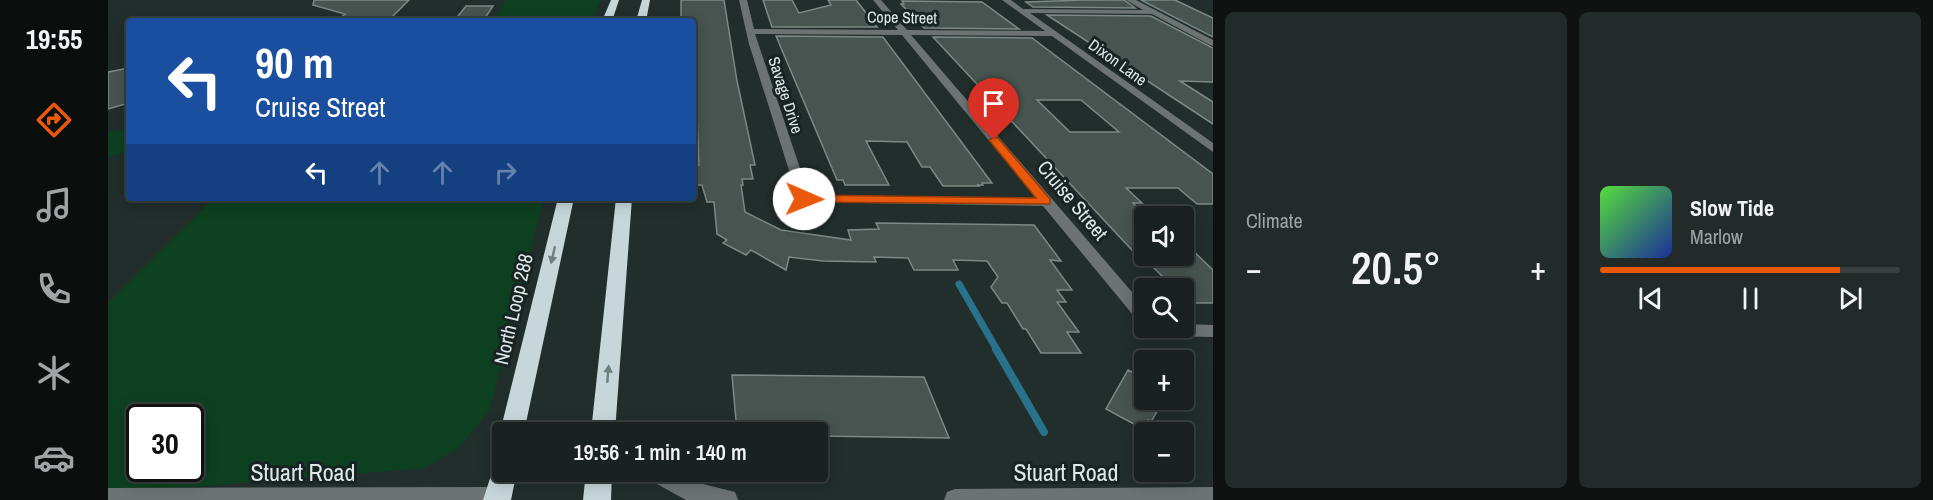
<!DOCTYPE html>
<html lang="en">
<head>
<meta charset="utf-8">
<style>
  body { margin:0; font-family:"Archivo Narrow",sans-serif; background:#222a2a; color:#f1f3f6; height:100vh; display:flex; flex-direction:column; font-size:22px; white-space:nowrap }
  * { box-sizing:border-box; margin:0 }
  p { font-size:20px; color:#9fa4a5 }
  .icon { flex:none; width:33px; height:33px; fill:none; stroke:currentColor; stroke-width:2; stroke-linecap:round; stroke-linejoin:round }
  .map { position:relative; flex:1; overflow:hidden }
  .panel { display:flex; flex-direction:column; gap:12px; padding:12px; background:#0e1312; width:720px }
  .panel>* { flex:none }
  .banner { position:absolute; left:18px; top:18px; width:570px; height:183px; border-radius:6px; box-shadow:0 3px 15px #0003,0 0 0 2px #373f3f; background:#1a4fa0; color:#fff; overflow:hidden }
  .buttons { position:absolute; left:1026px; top:206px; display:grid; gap:12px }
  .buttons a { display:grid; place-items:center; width:60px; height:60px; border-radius:6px; background:#192221; box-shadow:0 3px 15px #0003,0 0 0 2px #373f3f; font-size:30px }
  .speed { position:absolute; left:18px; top:404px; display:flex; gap:12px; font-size:30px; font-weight:700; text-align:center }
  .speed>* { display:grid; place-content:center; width:78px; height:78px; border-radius:50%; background:#192221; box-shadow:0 3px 15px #0003,0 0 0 2px #373f3f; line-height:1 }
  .speed .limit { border:3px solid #111; border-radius:9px; background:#fff; color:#111 }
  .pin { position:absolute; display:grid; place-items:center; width:51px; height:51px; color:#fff; margin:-62px -26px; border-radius:50% 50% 50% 0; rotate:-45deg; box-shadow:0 0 6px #0007 }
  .pin .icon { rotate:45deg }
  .me { position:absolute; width:66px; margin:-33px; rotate:91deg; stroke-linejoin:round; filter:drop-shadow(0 0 4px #0008) }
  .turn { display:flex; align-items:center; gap:21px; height:126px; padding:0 30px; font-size:27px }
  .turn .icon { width:78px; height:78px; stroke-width:2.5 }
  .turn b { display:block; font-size:42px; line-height:51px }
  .lanes { display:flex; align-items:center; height:57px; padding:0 30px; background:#0003; justify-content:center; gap:30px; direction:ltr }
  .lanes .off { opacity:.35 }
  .big { font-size:45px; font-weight:600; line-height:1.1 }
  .panel .widget { flex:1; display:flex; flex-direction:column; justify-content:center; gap:9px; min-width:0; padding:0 21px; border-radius:9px; background:#222a2a }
  .song { display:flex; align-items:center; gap:18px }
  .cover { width:72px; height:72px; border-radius:9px; background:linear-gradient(135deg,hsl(110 70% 55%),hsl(230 70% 35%)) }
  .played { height:6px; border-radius:3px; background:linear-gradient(90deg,#ea580c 80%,#373f3f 80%) }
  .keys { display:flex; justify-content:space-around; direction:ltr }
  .heat { display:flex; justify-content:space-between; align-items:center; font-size:33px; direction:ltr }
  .panel .tiles { flex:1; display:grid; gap:12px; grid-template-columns:repeat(2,1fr) }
  .trip { position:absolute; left:384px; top:422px; width:336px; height:60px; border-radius:6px; background:#192221; box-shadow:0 3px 15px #0003,0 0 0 2px #373f3f; font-weight:600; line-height:60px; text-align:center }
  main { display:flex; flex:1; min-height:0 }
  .dock { display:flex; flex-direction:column; width:108px; justify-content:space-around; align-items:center; background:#0a0e0d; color:#9fa4a5 }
  .dock .icon { width:42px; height:42px }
  .dock .on { color:#ea580c }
  .dock b { font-size:27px; color:#f1f3f6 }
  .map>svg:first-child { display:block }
  .green { fill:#0d4020; fill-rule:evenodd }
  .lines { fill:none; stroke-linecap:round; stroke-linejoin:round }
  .stream-far1 { stroke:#28728b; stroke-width:7 }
  .stream { stroke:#28728b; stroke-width:8 }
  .building { fill:#47544f; stroke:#7c8984; stroke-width:1.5; fill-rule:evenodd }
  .minor { fill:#6c7373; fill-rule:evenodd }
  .highway { fill:#c7d7d9; fill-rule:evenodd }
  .oneway { fill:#6f7e7e }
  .route { fill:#ea580c; stroke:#983908; stroke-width:1.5 }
  .labels { text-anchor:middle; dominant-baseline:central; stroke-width:6; stroke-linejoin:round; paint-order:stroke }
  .far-street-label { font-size:16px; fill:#e0e8e7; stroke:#172423 }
  .street-label { font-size:20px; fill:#e0e8e7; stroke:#172423 }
  .near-street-label { font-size:24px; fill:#e0e8e7; stroke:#172423 }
</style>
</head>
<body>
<main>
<nav class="dock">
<b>19:55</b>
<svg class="icon on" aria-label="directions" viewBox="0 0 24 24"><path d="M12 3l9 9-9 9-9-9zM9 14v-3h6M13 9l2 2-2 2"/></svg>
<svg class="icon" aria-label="music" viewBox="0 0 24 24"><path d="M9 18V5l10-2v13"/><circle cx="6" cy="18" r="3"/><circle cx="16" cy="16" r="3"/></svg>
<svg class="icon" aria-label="phone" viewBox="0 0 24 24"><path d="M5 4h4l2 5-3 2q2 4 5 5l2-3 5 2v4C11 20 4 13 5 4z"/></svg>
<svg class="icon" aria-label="climate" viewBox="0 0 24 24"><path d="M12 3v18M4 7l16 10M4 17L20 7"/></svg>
<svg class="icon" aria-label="car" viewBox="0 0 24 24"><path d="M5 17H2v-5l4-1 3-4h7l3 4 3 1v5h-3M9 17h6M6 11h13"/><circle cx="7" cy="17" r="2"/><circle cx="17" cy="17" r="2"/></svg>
</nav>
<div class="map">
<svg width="1105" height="500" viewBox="0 0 1105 500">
  <rect width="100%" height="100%" fill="#212e2c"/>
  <!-- green -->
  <path class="green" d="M398,0H493L484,21H385Z
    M21,125V150L0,158V132L15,130Z
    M106,198H436L382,409L353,446L317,468L0,494V303ZM32,417H82V468H32Z"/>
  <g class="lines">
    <!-- stream-far1 -->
    <path class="stream-far1" d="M851,284L889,350"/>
    <!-- stream -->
    <path class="stream" d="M888,349L936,432"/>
  </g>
  <!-- building -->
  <path class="building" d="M206,0H301L280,21H228L237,14L205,5Z
    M573,0H616L629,81L647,165H642L645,179H634L635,185H633L637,212L673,230L743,240L740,230L771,229L768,223L926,225L953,261L942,260L964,290H949L958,302H949L971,332H959L973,353H933L918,329H915L899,303H894L883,287L890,277L879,261L845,260L850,270H806L800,258L766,257L768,262L715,261L681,257L678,270L643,250L638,255L615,243L619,240L609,234L606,202H599L594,185H585V165H591L585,19H573Z
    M655,0H684L691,13L723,5L720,0H748L769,27H664Z
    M975,0H1016L1027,8L925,7L918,2Z
    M1033,0H1067L1105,18V37Z
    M794,1L874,2L911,29L816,28L793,4H796Z
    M358,6H385L375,21H346Z
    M939,15L1043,16L1105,48V82L1072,81L1105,102V124Z
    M668,36L775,37L884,183H874L875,185H870L871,186H835L822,167H814L799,142L758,141L781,185H737L735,180H729Z
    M825,37L924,38L1105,174V204H1089L1070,188H1018L1034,203H1025L1036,214V255H1076V242L1105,270V303H1076V288H1066L1036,258V263ZM929,100H973L1011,132H962Z
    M21,68V103L0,109V72Z
    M1020,370L1036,378V399H1056L1043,422L1040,420L1035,429L998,409Z
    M624,375L816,377L841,438L710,436V432H629Z"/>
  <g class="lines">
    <!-- minor -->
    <path class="minor" d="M631,0H639L646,29L790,30L765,0H773L799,30L937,31L894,0H903L915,9L1035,10L1018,0H1028L1105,40V46L1102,45L1044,14L922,13L1105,143V152L944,36L803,35L1036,306V323L1030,321L935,206L691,202L641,44ZM647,34L794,35L928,198L701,195Z
      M1076,324L1105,325V337L1048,336L1042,334L1036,327H1076Z
      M535,471H567L591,483L627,492L630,500H578L538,478Z
      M389,487L397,491L399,500H0V488Z
      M1105,487V500H836L839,492L847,489Z"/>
    <!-- highway -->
    <path class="highway" d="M503,0H511L504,21H494Z
      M534,0H542L538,21H528Z
      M450,198H466L416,432H394V438L392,432Z
      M508,198H524L507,432H483Z
      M394,460V471H409L403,500H375L387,463Z
      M478,471H504L503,500H475Z"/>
  </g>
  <!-- one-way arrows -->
  <defs><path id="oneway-solid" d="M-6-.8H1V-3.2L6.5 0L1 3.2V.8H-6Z" transform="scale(1.5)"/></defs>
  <g class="oneway">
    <use href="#oneway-solid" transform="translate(445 255) rotate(103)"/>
    <use href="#oneway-solid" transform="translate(500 374) rotate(-85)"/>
  </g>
  <!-- route -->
  <path class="route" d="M886,137L890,138L942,199V204L696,202L690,199L696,195L928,198L881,140Z"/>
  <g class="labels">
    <!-- far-street labels -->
    <g class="far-street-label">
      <text transform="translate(794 17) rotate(1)">Cope Street</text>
      <text transform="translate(1010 62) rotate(36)">Dixon Lane</text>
      <text transform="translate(678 95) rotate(72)">Savage Drive</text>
    </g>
    <!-- street labels -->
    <g class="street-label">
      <text transform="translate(965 200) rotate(50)">Cruise Street</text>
      <text transform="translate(405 309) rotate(-77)">North Loop 288</text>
    </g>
    <!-- near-street labels -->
    <g class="near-street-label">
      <text x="195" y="472">Stuart Road</text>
      <text x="958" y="472">Stuart Road</text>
    </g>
  </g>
</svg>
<div class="buttons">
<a><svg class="icon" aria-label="sound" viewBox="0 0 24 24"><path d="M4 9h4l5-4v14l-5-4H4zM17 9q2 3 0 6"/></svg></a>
<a><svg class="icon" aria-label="search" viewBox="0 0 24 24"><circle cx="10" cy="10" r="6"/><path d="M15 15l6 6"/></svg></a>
<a>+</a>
<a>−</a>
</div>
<div class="speed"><div class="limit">30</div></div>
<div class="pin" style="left:886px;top:140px;background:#d93025"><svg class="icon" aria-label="arrive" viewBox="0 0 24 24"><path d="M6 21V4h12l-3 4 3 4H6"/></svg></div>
<svg class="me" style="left:696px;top:199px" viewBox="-20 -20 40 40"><circle r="19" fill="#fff"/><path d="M0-13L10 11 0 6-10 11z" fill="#ea580c"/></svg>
<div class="trip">19:56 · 1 min · 140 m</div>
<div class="banner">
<div class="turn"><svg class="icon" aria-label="left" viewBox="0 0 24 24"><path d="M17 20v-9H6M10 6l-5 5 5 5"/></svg><div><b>90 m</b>Cruise Street</div></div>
<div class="lanes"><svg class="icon" aria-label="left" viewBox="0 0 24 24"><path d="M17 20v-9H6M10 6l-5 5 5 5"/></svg><svg class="icon off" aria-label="ahead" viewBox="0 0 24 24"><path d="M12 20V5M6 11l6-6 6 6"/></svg><svg class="icon off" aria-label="ahead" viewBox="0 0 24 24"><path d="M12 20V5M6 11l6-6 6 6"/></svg><svg class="icon off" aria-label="right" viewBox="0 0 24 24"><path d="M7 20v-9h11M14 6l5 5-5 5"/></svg></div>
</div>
</div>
<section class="panel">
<div class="tiles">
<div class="widget"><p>Climate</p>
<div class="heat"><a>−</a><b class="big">20.5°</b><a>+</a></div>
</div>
<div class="widget">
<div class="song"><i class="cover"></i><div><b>Slow Tide</b><p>Marlow</p></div></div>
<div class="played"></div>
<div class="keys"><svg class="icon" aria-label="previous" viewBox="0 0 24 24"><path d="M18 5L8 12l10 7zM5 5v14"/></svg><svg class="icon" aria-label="pause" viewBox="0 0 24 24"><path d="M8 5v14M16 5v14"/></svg><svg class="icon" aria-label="next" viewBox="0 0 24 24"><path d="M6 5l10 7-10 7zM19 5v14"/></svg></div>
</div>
</div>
</section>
</main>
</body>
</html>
